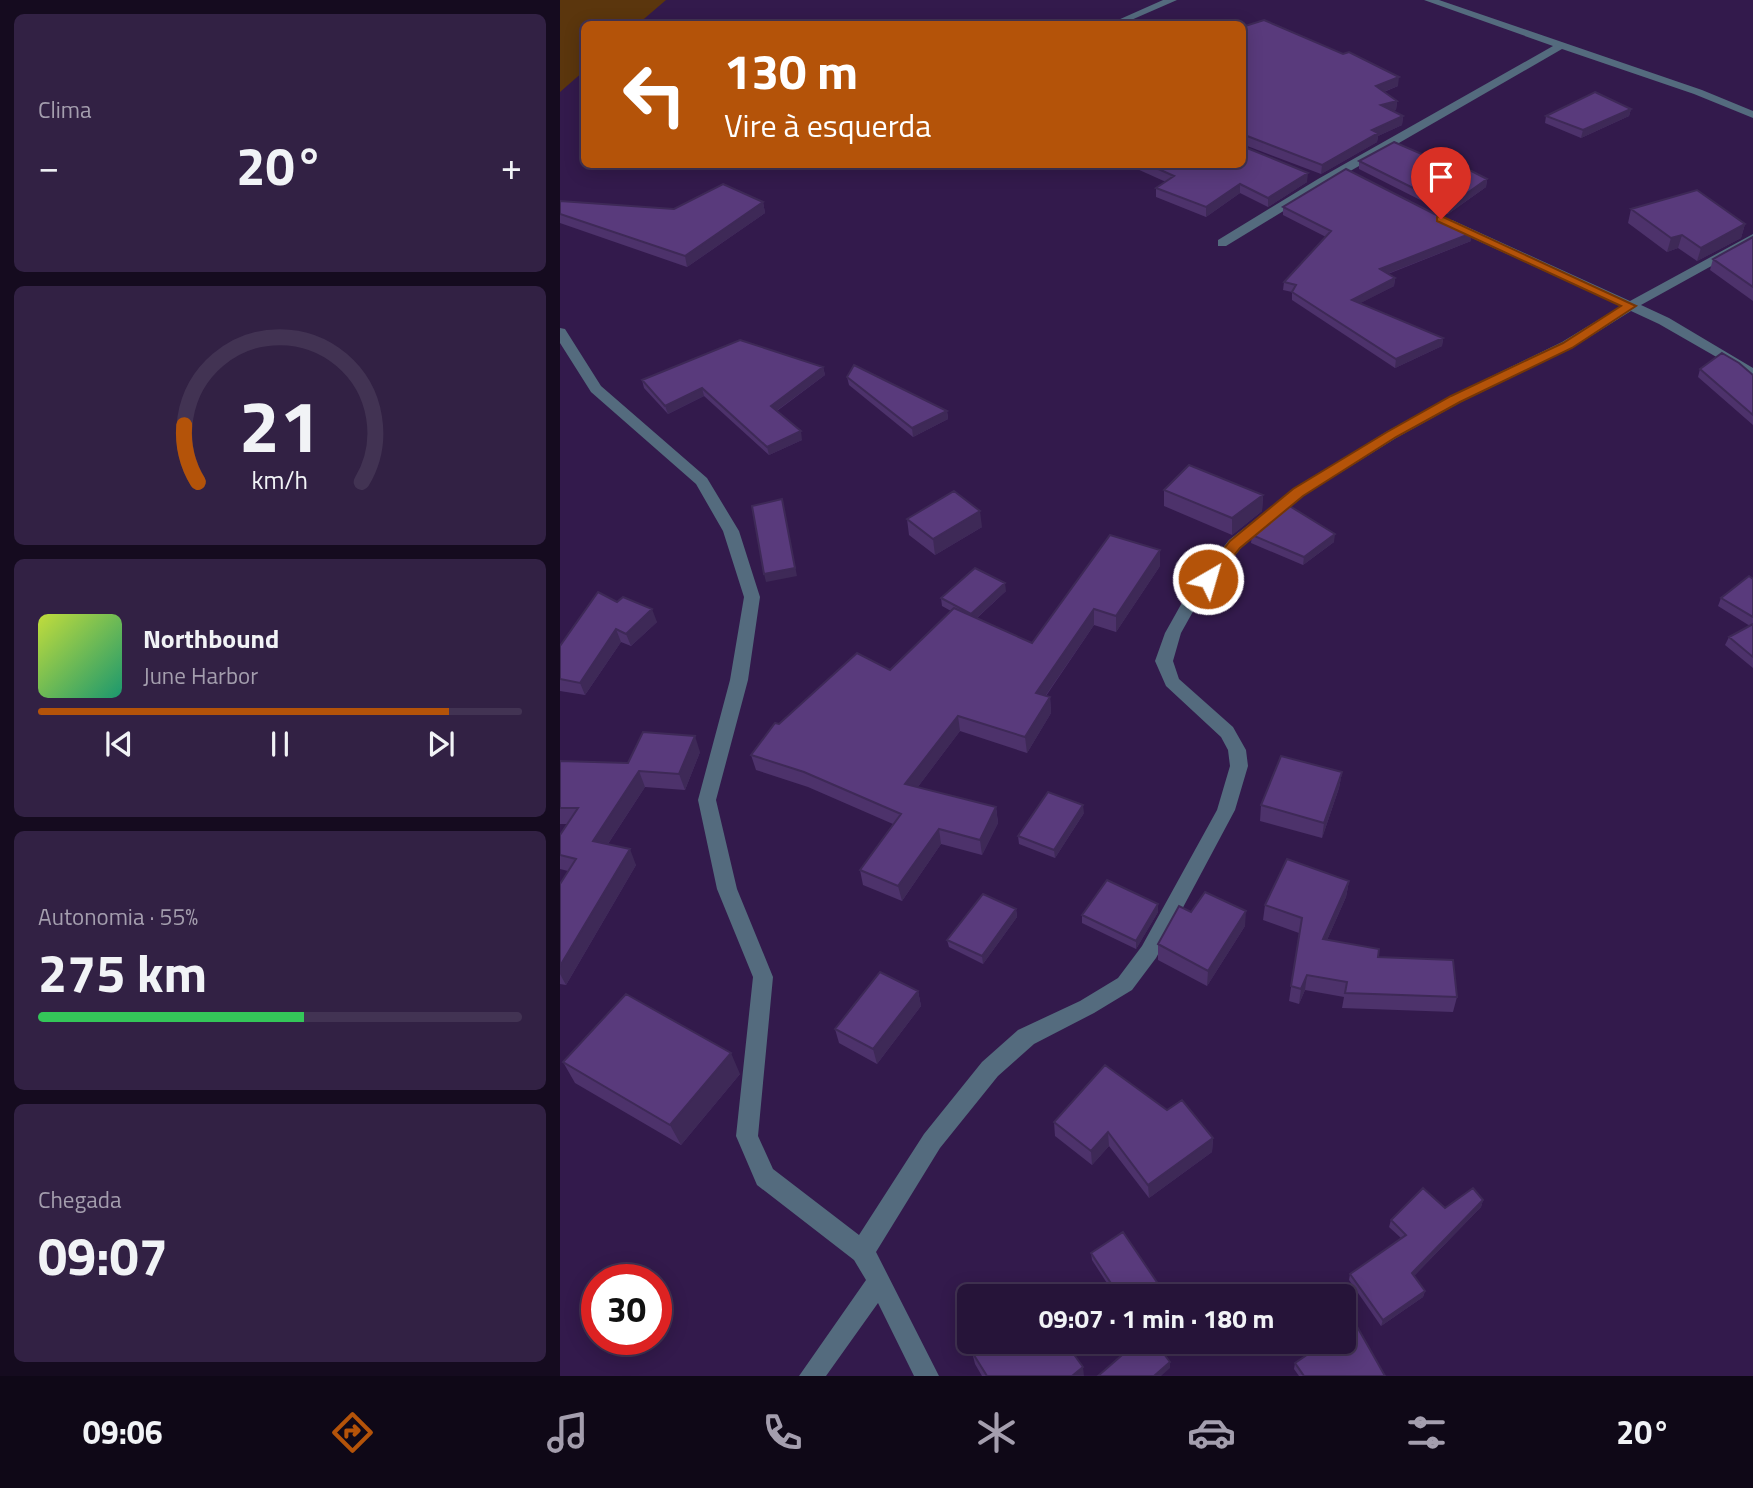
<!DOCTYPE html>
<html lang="pt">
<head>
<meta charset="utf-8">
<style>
  body { margin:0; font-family:"Titillium Web",sans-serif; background:#322144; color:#f1f3f6; height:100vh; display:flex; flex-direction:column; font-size:26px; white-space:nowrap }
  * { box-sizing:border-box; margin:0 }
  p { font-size:23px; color:#a49eae }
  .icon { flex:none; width:38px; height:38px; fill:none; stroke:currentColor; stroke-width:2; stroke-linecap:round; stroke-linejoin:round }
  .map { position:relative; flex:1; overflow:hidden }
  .sheet { display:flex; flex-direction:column; gap:14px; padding:14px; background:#150b1f; width:560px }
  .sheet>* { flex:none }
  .guide { position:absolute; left:21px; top:21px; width:665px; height:147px; border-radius:10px; box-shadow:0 4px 18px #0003,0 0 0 2px #423353; background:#b45309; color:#fff; overflow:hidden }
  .speed { position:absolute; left:21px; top:1264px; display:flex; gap:14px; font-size:35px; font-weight:700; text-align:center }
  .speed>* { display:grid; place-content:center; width:91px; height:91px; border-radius:50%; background:#261439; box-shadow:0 4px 18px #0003,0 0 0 2px #423353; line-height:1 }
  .speed .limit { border:10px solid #d22; background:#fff; color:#111 }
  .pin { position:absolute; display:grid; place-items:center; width:60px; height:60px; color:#fff; margin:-72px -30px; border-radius:50% 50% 50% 0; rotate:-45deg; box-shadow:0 0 7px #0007 }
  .pin .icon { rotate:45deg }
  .me { position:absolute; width:77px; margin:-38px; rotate:38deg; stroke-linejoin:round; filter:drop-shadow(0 0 5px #0008) }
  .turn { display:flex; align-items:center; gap:24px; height:147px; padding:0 28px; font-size:32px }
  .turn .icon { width:91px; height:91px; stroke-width:2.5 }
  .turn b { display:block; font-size:49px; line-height:60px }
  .big { font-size:52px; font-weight:700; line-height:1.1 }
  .sheet .card { flex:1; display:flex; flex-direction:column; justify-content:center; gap:10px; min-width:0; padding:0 24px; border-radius:10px; background:#322144 }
  .sheet .dial { align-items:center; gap:0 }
  .dial svg { height:182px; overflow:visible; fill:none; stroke:#423353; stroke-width:7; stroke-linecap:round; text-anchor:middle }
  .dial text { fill:#f1f3f6; stroke:none }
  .song { display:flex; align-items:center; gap:21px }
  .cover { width:84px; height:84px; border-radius:10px; background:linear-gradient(135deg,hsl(70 70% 55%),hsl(160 70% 35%)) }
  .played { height:7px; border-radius:4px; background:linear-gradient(90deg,#b45309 85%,#423353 85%) }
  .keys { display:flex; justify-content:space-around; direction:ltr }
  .heat { display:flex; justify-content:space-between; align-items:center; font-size:38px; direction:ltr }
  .charge { height:10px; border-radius:5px; background:linear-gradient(90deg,#34c759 55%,#423353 0) }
  .trip { position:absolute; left:397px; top:1284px; width:399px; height:70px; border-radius:10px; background:#261439; box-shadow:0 4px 18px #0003,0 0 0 2px #423353; font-weight:700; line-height:70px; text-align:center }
  .tabs { display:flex; height:112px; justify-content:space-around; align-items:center; background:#0f0817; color:#a49eae }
  .tabs .icon { width:49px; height:49px }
  .tabs .on { color:#b45309 }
  .tabs b { font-size:32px; color:#f1f3f6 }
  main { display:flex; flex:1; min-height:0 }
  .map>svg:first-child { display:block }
  .green { fill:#5b360d }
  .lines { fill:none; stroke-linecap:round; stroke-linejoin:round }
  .minor { fill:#546b7e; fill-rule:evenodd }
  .wall { fill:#4d326b }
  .shaded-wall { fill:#3e2957 }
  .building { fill:#593a7c; stroke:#3e2957; stroke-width:2 }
  .route { fill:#b45309; stroke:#753606; stroke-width:2 }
</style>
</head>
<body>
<main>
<section class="sheet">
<div class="card"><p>Clima</p>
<div class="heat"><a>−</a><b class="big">20°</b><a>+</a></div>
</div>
<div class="card dial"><svg viewBox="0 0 100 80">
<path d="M14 69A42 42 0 1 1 86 69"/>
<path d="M14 69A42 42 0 0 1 8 44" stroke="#b45309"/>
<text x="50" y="56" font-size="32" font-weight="700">21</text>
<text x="50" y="72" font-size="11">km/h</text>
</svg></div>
<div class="card">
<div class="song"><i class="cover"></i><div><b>Northbound</b><p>June Harbor</p></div></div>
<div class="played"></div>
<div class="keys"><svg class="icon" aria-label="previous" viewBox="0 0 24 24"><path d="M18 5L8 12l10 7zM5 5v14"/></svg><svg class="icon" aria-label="pause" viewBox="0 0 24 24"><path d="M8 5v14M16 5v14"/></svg><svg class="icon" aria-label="next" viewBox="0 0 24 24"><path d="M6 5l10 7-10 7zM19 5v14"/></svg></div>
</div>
<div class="card"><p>Autonomia · 55%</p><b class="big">275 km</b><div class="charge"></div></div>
<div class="card"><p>Chegada</p><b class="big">09:07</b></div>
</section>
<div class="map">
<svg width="1193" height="1376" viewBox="0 0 1193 1376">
  <rect width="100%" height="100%" fill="#331a4c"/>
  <!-- green -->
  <path class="green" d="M0,0H106L78,24H24V71L0,92Z"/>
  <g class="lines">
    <!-- minor -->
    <path class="minor" d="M603,0H617L562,24H549Z
      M864,0H879L1142,90L1193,111V118L1134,94L1002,49L766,185L666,246H658V240L758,179L993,46Z
      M892,220L1070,301L1193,234V243L1081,305L1109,318L1193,368V378L1099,324L1071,311L1012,348L901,402L836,438L743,496L681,548L640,599L621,633L613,661L619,679L673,727L686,750L688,766L675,810L596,958L572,990L534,1013L474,1044L438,1076L380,1148L316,1252L379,1376H354L318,1303L266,1376H239L306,1280L294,1260L197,1185L176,1136L193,977L157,889L138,800L170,680L184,597L163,531L136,484L31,392L0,343V328L5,329L41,386L147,478L179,531L200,597L188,680L156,800L177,889L213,977L198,1136L213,1169L299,1235L364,1134L422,1062L458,1030L520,1001L558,978L582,946L657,810L670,766L668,750L661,737L606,686L595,661L605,633L628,592L669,540L733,490L826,432L891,396L1002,342L1061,306L888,227L886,224Z"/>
  </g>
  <!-- wall -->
  <path class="wall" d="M682,27L838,86L824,92L837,101L836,110L832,111L843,116L842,125L818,136L817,142L761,174L682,144Z
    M1071,109L1069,116L1021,138L985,123L986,116Z
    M799,161L889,166L927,179L926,187L888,214L799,169Z
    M566,164H682L747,182L708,207L680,193L646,217L596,197V188L606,182Z
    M0,201L114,209L203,202L205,213L127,267L0,223Z
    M723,207L911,241L828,274L835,278L834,286L800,303L883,338L882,346L835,368L732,300V292L723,290L724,282L766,237L723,215Z
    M1071,209L1185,224L1181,238L1137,261L1118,248L1107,252L1068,223Z
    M1193,237V301L1150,270L1153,259Z
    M263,367L265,375L217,411L242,440L209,455L144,396L108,414L84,388L82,380Z
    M1140,369L1193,375V425L1138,377Z
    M287,377L387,411L388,419L353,437L289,385Z
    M604,490L703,495L702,511L672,535L604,506Z
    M347,519L422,527L375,555L349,535Z
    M692,535L774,542L743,565L691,543Z
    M600,566L556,632L534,625L486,696L490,697L491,713L467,753L400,731L357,788L436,807L438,823L422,855L381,844L342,901L303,885L300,870L333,824L248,787L196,770L191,755L219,724L330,670L391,611L382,606L381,598L446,591L417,618L472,643Z
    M1193,579V668L1165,645L1169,637L1190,626L1158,606L1161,598Z
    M57,602L97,622L71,646L61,642L25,695L0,691V646Z
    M140,752L125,790L85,787L48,844L76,865L6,985L0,984V884L8,871L0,869V835L8,824H0V761L68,763Z
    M782,772L779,788L762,838L700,821L701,805Z
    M524,813L495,858L459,844L458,836Z
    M789,881L786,897L767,940L818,957L897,997L893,1012L782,1008L784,997L745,990L739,1004L729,1001L739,933L703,920L705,905Z
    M456,909L457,917L423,964L389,947L387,940Z
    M598,912L576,949L522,923V915Z
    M685,926L647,986L598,960V944Z
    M358,991L361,1006L317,1064L279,1043L275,1029Z
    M3,1062L180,1074L121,1145L15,1083Z
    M607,1110L653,1138L652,1152L589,1198L549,1146L532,1165L495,1136L494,1122Z
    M923,1200L921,1207L854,1276L865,1291L863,1297L821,1326L789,1280L790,1274L841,1238L829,1227L831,1220Z
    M531,1253L607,1297H556L532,1260Z
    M412,1352L524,1376H422L415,1364Z
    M735,1363L825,1376H739L734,1369Z"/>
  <!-- shaded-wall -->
  <path class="shaded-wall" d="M839,77L838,86L815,95L816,86Z
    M837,101L836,110L820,114L821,105Z
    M1071,109L1069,116L1021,138L1023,130Z
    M843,116L842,125L818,136L817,142L761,174L762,165L812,130Z
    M748,173L747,182L708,207V198Z
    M927,179L926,187L888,214L889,206Z
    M680,184V193L646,217V207Z
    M203,202L205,213L127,267L125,256Z
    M1185,224L1181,238L1137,261L1141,248Z
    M912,233L911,241L819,277L820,269Z
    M1122,235L1118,248L1107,252L1111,238Z
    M835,278L834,286L791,308L792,300Z
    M883,338L882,346L835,368L836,359Z
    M263,367L265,375L212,414L211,406Z
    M142,388L144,396L108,414L105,406Z
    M387,411L388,419L353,437L352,428Z
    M241,431L242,440L209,455L207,447Z
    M703,495L702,511L672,535V518Z
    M222,499L237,576L206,582L204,574Z
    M420,511L422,527L375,555L373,539Z
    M775,534L774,542L743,565L744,557Z
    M600,550V566L556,632V616Z
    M445,583L446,591L412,622L411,614Z
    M92,609L97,622L71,646L66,634Z
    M534,609V625L477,708L476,693Z
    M56,629L61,642L25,695L20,683Z
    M490,697L491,713L467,753L465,737Z
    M398,716L400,731L348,800L345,784Z
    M135,736L140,752L125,790L119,774Z
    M79,771L85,787L40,856L33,841Z
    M782,772L779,788L762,838L764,823Z
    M523,805L524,813L495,858L494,850Z
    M436,807L438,823L422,855L420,840Z
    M379,829L381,844L342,901L338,886Z
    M70,849L76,865L6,985L0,974V966Z
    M789,881L786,897L761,954L763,939Z
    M598,904V912L576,949V941Z
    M456,909L457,917L423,964L422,956Z
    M686,911L685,926L647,986L648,971Z
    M747,975L745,990L739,1004L741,989Z
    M358,991L361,1006L317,1064L313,1049Z
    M171,1053L180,1074L121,1145L110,1125Z
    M548,1132L549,1146L532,1165L531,1151Z
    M653,1138L652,1152L589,1198L588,1185Z
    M923,1200L921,1207L850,1280L852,1273Z
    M865,1291L863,1297L821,1326L823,1320Z
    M610,1362V1368L601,1376H594Z
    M523,1367L524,1376H512Z"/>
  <!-- building -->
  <path class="building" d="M704,20L783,54L789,52L839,77L816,86L837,101L821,105L843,116L812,130L818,133L762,165L682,134V27Z
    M1035,92L1071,109L1023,130L986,116Z
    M834,142L889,166L896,163L927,179L889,206L799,161Z
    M682,146L748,173L708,198L680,184L646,207L596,188L614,176L587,164H682Z
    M786,169L912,233L820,269L835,278L792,300L883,338L836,359L732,292L736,285L724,282L771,231L723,207Z
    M163,184L203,202L125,256L0,214V201L114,209Z
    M1137,190L1185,224L1141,248L1122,235L1111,238L1071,209Z
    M1193,237V287L1153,259Z
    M180,340L263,367L211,406L241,431L207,447L142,388L105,406L82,380Z
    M1162,353L1179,363L1193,375V415L1140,369Z
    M294,365L387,411L352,428L287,377Z
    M629,465L703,495L672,518L604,490Z
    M394,491L420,511L373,539L347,519Z
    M222,499L235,568L204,574L192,506Z
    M728,505L775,534L744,557L692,535Z
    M550,535L600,550L556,616L534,609L476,693L490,697L465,737L398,716L345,784L436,807L420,840L379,829L338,886L300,870L341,814L244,772L191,755L215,723L219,724L297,653L330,670L394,608L472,643Z
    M415,568L445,583L411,614L381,598Z
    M1189,576L1193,579V617L1161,598Z
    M38,592L57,602L63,597L92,609L66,634L56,629L20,683L0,679V646Z
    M1193,624V657L1169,637Z
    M83,732L135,736L119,774L79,771L33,841L70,849L0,966V884L16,859L0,855V835L18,808H0V761L68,763Z
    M721,756L782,772L764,823L701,805Z
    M488,792L523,805L494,850L458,836Z
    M727,859L789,881L763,939L819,949L818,957L893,960L897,997L785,993L787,982L747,975L741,989L731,986L742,918L705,905Z
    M547,880L598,904L576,941L522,915Z
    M645,892L686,911L648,971L598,944L619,906L631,912Z
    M423,894L456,909L422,956L387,940Z
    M320,972L358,991L313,1049L275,1029Z
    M66,994L171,1053L110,1125L3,1062Z
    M545,1065L607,1110L622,1100L653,1138L588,1185L548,1132L531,1151L494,1122Z
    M863,1188L885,1208L913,1188L923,1200L852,1273L865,1291L823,1320L790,1274L846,1235L831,1220Z
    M563,1232L607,1297H560L531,1253Z
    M795,1323L825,1376H744L735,1363L766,1342H784V1331Z
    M425,1342H505L523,1367L512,1376H427L412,1352Z
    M577,1342H595L610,1362L594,1376H538Z"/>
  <!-- route -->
  <path class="route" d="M881,216L1076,306L1012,348L900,402L836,437L743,496L680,548L653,582H643L641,579L643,575L670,541L733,489L827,432L891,396L1003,343L1061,306L877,221V217Z"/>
</svg>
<div class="speed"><div class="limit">30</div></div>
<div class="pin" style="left:881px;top:219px;background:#d93025"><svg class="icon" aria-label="arrive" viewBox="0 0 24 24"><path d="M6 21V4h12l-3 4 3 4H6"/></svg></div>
<svg class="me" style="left:648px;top:579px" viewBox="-20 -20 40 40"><circle r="17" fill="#b45309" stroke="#fff" stroke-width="3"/><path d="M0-11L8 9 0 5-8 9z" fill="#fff"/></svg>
<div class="trip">09:07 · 1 min · 180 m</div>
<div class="guide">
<div class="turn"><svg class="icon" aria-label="left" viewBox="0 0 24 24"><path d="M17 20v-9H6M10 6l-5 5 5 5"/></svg><div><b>130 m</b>Vire à esquerda</div></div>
</div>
</div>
</main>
<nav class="tabs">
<b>09:06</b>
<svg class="icon on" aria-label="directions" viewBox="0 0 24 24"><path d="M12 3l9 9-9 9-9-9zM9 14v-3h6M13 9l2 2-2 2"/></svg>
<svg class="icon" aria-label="music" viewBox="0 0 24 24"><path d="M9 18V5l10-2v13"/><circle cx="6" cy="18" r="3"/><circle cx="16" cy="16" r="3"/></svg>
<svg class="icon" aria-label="phone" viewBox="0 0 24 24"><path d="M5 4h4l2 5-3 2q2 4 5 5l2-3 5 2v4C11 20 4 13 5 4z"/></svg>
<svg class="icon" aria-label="climate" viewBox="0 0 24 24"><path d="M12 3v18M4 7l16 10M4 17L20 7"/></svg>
<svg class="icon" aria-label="car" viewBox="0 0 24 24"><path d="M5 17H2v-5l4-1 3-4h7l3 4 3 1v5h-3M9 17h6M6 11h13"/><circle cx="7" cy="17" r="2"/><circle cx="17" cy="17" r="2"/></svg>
<svg class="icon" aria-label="filters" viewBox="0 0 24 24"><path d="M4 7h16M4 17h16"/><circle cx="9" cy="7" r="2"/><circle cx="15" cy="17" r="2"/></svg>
<b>20°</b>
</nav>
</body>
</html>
